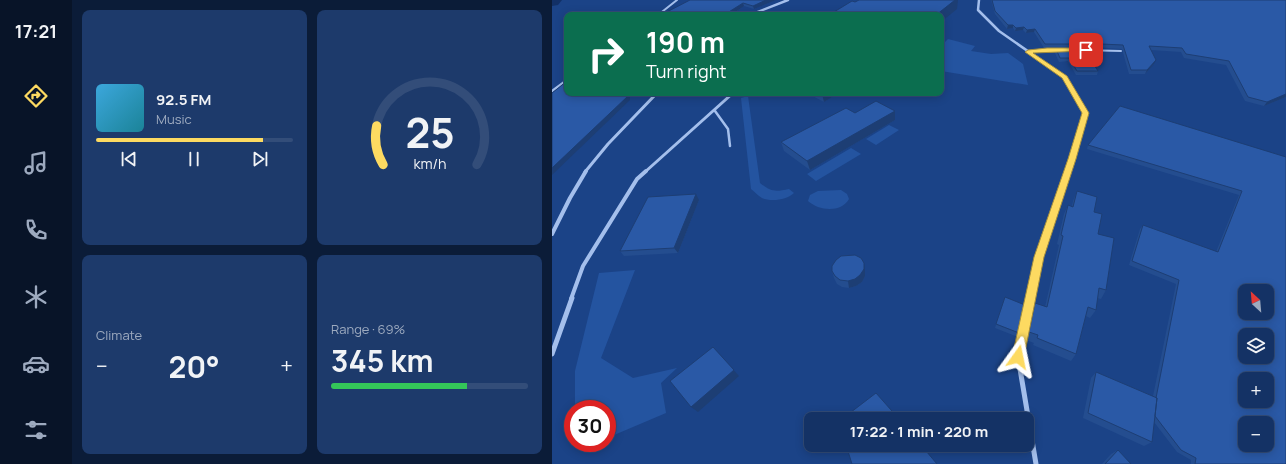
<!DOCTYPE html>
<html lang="en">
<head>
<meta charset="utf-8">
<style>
  body { margin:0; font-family:Manrope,sans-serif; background:#1d3a6b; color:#f1f3f6; height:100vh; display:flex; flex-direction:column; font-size:15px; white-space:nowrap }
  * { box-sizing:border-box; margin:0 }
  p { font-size:13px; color:#9daabf }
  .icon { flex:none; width:22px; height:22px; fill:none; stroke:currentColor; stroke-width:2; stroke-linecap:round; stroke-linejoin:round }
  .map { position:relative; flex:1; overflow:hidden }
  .drawer { display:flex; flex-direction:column; gap:10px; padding:10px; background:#0b1c38; width:480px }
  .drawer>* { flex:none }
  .guide { position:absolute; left:12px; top:12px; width:380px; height:84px; border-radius:8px; box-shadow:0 2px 10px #0003,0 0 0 1px #334d79; background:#0b6e4f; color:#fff; overflow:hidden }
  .needle { width:26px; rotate:334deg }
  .buttons { position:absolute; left:686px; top:284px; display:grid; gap:8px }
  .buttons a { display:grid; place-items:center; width:36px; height:36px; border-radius:8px; background:#143265; box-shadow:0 2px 10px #0003,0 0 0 1px #334d79; font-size:20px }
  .speed { position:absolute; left:12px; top:400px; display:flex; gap:8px; font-size:20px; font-weight:700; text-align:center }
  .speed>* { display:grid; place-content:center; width:52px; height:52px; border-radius:50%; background:#143265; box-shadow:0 2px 10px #0003,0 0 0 1px #334d79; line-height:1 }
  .speed .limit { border:6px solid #d22; background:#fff; color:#111 }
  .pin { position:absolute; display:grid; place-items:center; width:34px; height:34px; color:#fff; margin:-17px; border-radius:8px; box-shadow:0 2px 6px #0006 }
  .me { position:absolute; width:44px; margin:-22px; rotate:12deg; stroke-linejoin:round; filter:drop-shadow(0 0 3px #0008) }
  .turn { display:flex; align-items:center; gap:14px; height:84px; padding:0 16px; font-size:18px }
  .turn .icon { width:52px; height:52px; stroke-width:2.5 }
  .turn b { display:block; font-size:28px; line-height:34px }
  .big { font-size:30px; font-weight:700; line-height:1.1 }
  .drawer .tile { flex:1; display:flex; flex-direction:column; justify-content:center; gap:6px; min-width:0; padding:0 14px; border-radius:8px; background:#1d3a6b }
  .drawer .dial { align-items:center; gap:0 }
  .dial svg { height:104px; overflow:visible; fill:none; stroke:#334d79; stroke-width:7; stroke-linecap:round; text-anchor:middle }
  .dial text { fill:#f1f3f6; stroke:none }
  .song { display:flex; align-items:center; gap:12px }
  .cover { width:48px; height:48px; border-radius:6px; background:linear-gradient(135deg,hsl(200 70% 55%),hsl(190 70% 35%)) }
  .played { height:4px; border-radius:2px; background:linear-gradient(90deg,#fdda61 85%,#334d79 85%) }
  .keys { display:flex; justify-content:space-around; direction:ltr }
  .heat { display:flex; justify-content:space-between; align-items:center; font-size:22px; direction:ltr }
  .charge { height:6px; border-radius:3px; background:linear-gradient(90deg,#34c759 69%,#334d79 0) }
  .drawer .tiles { flex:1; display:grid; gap:10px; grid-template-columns:repeat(2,1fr) }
  .trip { position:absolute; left:252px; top:412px; width:230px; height:40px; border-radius:8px; background:#143265; box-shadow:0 2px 10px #0003,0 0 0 1px #334d79; font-weight:700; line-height:40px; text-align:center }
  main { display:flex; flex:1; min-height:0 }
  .menu { display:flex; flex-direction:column; width:72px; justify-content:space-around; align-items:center; background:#081428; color:#9daabf }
  .menu .icon { width:28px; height:28px }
  .menu .selected { color:#fdda61 }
  .menu b { font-size:18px; color:#f1f3f6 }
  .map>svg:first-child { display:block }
  .green { fill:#2454a0 }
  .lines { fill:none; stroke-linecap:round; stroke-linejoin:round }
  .river { fill:#123066; fill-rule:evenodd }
  .lane-far1 { stroke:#a4bfec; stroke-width:2 }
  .lane { stroke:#a4bfec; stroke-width:2.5 }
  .street-far3 { stroke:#a4bfec; stroke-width:2.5 }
  .street-far2 { stroke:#a4bfec; stroke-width:3 }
  .street-far1 { stroke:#a4bfec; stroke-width:4 }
  .street { stroke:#a4bfec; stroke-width:5 }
  .wall { fill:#244d8f }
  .shaded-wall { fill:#1d3e74 }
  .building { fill:#2a59a6; stroke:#1d3e74; fill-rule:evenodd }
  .route { fill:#fdda61; stroke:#a48e3f }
</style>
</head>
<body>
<main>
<nav class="menu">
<b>17:21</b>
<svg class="icon selected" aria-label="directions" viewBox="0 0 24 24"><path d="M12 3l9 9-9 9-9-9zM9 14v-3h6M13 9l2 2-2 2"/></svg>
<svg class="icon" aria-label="music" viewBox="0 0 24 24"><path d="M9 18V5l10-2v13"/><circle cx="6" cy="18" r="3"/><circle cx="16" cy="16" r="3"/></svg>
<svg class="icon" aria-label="phone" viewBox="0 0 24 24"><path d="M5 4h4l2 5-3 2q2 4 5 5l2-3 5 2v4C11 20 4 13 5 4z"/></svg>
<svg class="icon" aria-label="climate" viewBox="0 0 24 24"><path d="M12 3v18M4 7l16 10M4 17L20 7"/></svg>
<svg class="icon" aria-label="car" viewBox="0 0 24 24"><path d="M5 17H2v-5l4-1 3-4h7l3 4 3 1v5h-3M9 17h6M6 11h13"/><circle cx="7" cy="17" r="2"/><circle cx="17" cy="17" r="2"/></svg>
<svg class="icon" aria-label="filters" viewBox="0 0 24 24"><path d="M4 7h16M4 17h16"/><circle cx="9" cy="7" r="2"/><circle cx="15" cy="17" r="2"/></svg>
</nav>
<section class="drawer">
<div class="tiles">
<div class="tile">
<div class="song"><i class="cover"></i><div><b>92.5 FM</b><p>Music</p></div></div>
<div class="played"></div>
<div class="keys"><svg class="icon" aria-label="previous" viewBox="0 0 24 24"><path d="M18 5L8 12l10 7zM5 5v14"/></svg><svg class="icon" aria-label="pause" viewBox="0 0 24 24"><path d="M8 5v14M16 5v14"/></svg><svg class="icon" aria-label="next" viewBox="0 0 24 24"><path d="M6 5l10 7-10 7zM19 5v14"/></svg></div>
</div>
<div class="tile dial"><svg viewBox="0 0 100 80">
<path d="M14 69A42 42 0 1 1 86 69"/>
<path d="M14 69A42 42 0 0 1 9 39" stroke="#fdda61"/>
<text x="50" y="56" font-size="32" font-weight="700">25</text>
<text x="50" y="72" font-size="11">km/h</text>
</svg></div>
<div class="tile"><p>Climate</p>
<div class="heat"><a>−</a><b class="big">20°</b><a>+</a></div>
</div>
<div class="tile"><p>Range · 69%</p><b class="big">345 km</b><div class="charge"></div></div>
</div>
</section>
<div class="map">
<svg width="734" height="464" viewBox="0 0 734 464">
  <rect width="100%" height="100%" fill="#1b4387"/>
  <!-- green -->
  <path class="green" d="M396,39L423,46L419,51L439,54L456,53L471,64L476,85L389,71V43L391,44Z
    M196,96L208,183C219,192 223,192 237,189L242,193C235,200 219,202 210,198C206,196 202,191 199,189L189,98Z
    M337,125L347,130L324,145L314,139Z
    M299,148L309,154L264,181L255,174Z
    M289,190L295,194L297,199C289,213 267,211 256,201L258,195L266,191Z
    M83,270L49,358L81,378L125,368L109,383L114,413L55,438V409H23V371L47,273Z"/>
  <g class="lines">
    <!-- river -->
    <path class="river" d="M0,0H10L6,5L0,6Z"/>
    <!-- lane-far1 -->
    <path class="lane-far1" d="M106,15L125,0
      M529,50L569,51
      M476,52L506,50"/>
    <!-- lane -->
    <path class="lane" d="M0,91L15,80
      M163,111L176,129L178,146"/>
    <!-- street-far3 -->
    <path class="street-far3" d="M427,0L426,10L447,31L510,75
      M198,15L236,0"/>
    <!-- street-far2 -->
    <path class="street-far2" d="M509,74L513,77L533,113L516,172
      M33,172L56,144L105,93
      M93,172L181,93"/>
    <!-- street-far1 -->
    <path class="street-far1" d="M0,234L18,198L34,171
      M19,299L31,266L85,179L94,171
      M478,299L487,257L516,171"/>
    <!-- street -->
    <path class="street" d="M478,298L466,357L484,464
      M0,354L20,298"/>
  </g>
  <!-- wall -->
  <path class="wall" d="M138,0H224L202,9L192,6L179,15H109Z
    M439,0H734V97L712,106L693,101L674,65L632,58L629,52L599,50L602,64L593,74H577L570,49L528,46L527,48H492L482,32L474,33L471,30L463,31L461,28L455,29L443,14Z
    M504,49L546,71L545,75H524L516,61L507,62L503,53Z
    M255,93H287L272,102Z
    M303,113L343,120L258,170L232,151L229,142Z
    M536,145L734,157V464H639V460L625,452L602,422L600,442L592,446L531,418L539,378L544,372L601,396L624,284L577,265L588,229L591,225L664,252L687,195L535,149Z
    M525,191L542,212L546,234L554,290L549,299L545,298L544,310L538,318L534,316L524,354L519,361L481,345L482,343L474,340L479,311L483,303L493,307L507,245L505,244L512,214L516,205L520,206L521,201Z
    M147,200L126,253L72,256L68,251Z
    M280,271H313V276L310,282L304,286L297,288L290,287L285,284L282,278Z
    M453,297L467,333L466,337L443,328Z
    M566,450L579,464H550L559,454Z"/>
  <!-- shaded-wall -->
  <path class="shaded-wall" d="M214,0H224L202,9L201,6Z
    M403,0H406L405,9L389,22V15H384Z
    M191,3L192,6L179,15H172Z
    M456,25H461V28L455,29Z
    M472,27L471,30L463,31L464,28Z
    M483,29L482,32L474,33L475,30Z
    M604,60L602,64L593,74L595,70Z
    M76,93H78V100L0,175V168Z
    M272,93H287L272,102L270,94Z
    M734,94V97L712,106L715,102Z
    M343,111V120L258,170L255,161Z
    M144,194L147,200L126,253L122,248Z
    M312,263L313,271V276L310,282L304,286L297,288L296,281Z
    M161,347L187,376L146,412L139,407Z"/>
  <!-- building -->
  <path class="building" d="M138,0H214L201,6L191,3L172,15H109Z
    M307,0H403L384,15H277L300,1L303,2Z
    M440,0H734V94L715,102L696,97L677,61L634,54L630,48L597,46L604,60L595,70H579L571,45L527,43L528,44H493L483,29L475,30L472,27L464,28L461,25H456L443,11Z
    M504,49H532L546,71H525L517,58H508Z
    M15,81V93H76V96L0,168V93Z
    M324,101L343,111L255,161L229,142L294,108L303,113Z
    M568,106L734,157V464H643L644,458L629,450L603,416L605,398H604L627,280L580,261L591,225L666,252L690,191L536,145ZM693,291H715V313H693ZM693,335H715V357H693ZM693,379H715V401H693ZM693,423H715V445H693Z
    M525,191L545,197L542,212L550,214L546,234L562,238L554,290L547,288L544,310L536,307L524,354L485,338L486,335L477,332L483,303L495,307L511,236L509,235L516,205L521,207Z
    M144,194L122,248L68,251L96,197Z
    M303,255L309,258L312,263V269L308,275L303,279L296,281L288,280L283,276L280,271V266L284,260L289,256Z
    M453,297L473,305L467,333L444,324Z
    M161,347L182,370L139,407L118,381Z
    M544,372L605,398L600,442L536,413Z
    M324,393L347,419H290Z
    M294,445H369L385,464H300Z
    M566,450L579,464H553Z"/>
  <!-- route -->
  <path class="route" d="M495,48H534L537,50L534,51L481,53L515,76L537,113L524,159L492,257L472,357L470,361L466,363L462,361L460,357L482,257L516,159L530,113L510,78L473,52L476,50Z"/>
</svg>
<div class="buttons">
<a><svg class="needle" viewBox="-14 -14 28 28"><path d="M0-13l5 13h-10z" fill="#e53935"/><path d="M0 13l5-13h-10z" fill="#9daabf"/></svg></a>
<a><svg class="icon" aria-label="layers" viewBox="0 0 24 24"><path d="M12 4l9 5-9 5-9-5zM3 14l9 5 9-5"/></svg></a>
<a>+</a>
<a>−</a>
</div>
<div class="speed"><div class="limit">30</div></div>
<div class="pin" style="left:534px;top:50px;background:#d93025"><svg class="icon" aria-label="arrive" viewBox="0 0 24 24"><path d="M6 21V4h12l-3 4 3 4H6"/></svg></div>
<svg class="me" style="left:466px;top:357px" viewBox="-20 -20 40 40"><path d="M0-17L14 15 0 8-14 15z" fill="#fdda61" stroke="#fff" stroke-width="4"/></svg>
<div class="trip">17:22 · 1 min · 220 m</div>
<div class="guide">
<div class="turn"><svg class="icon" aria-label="right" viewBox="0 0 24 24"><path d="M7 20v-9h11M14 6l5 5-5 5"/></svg><div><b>190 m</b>Turn right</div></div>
</div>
</div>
</main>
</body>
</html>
